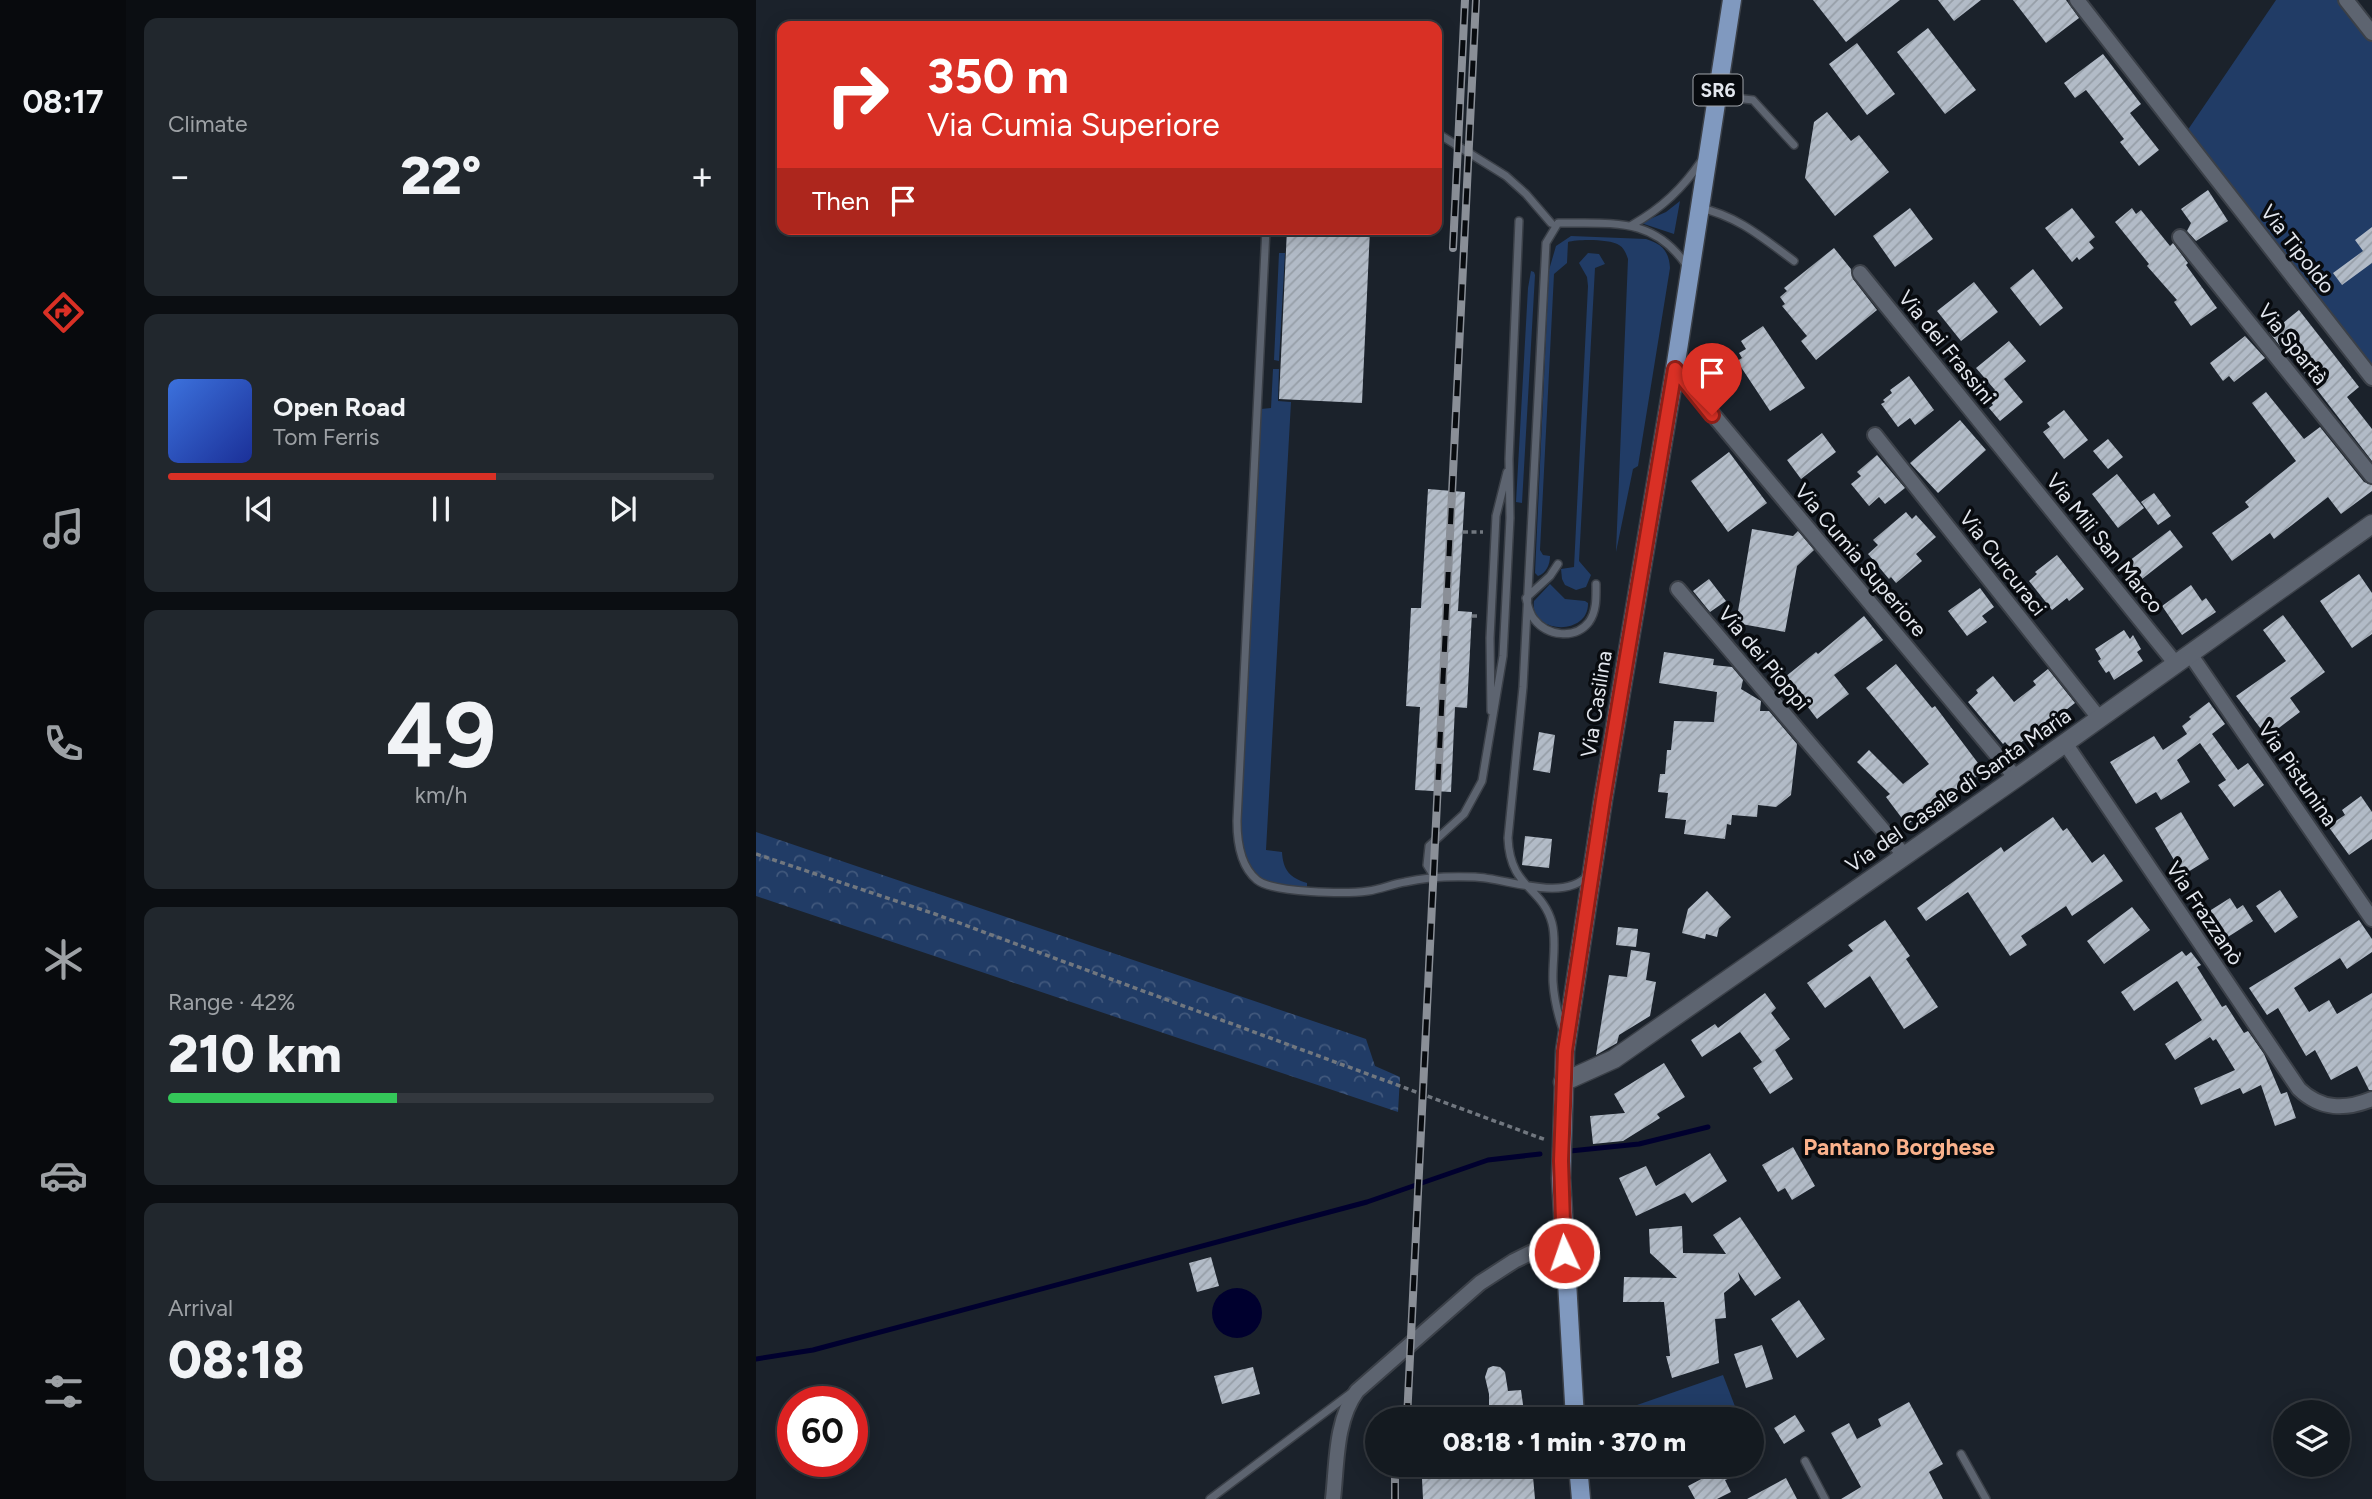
<!DOCTYPE html>
<html lang="en">
<head>
<meta charset="utf-8">
<style>
  body { margin:0; font-family:Figtree,sans-serif; background:#21272d; color:#f1f3f6; height:100vh; display:flex; flex-direction:column; font-size:26px; white-space:nowrap }
  * { box-sizing:border-box; margin:0 }
  p { font-size:23px; color:#9da1a5 }
  .icon { flex:none; width:38px; height:38px; fill:none; stroke:currentColor; stroke-width:2; stroke-linecap:round; stroke-linejoin:round }
  .map { position:relative; flex:1; overflow:hidden }
  .details { display:flex; flex-direction:column; gap:18px; padding:18px; background:#0b0e12; width:630px }
  .details>* { flex:none }
  .hud { position:absolute; left:21px; top:21px; width:665px; height:214px; border-radius:14px; box-shadow:0 4px 18px #0003,0 0 0 2px #33383e; background:#d93025; color:#fff; overflow:hidden }
  .buttons { position:absolute; left:1517px; top:1400px; display:grid; gap:14px }
  .buttons a { display:grid; place-items:center; width:77px; height:77px; border-radius:50%; background:#141a20; box-shadow:0 4px 18px #0003,0 0 0 2px #33383e; font-size:35px }
  .speed { position:absolute; left:21px; top:1386px; display:flex; gap:14px; font-size:35px; font-weight:700; text-align:center }
  .speed>* { display:grid; place-content:center; width:91px; height:91px; border-radius:50%; background:#141a20; box-shadow:0 4px 18px #0003,0 0 0 2px #33383e; line-height:1 }
  .speed .limit { border:10px solid #d22; background:#fff; color:#111 }
  .pin { position:absolute; display:grid; place-items:center; width:60px; height:60px; color:#fff; margin:-72px -30px; border-radius:50% 50% 50% 0; rotate:-45deg; box-shadow:0 0 7px #0007 }
  .pin .icon { rotate:45deg }
  .me { position:absolute; width:77px; margin:-38px; rotate:357deg; stroke-linejoin:round; filter:drop-shadow(0 0 5px #0008) }
  .turn { display:flex; align-items:center; gap:24px; height:147px; padding:0 35px; font-size:32px }
  .turn .icon { width:91px; height:91px; stroke-width:2.5 }
  .turn b { display:block; font-size:49px; line-height:60px }
  .then { display:flex; align-items:center; height:66px; padding:0 35px; background:#0003; gap:14px; font-size:26px }
  .big { font-size:52px; font-weight:800; line-height:1.1 }
  .details .tile { flex:1; display:flex; flex-direction:column; justify-content:center; gap:10px; min-width:0; padding:0 24px; border-radius:14px; background:#21272d }
  .details .dial { align-items:center; gap:0 }
  .dial b { font-size:91px; line-height:1 }
  .song { display:flex; align-items:center; gap:21px }
  .cover { width:84px; height:84px; border-radius:10px; background:linear-gradient(135deg,hsl(220 70% 55%),hsl(230 70% 35%)) }
  .played { height:7px; border-radius:4px; background:linear-gradient(90deg,#d93025 60%,#33383e 60%) }
  .keys { display:flex; justify-content:space-around; direction:ltr }
  .heat { display:flex; justify-content:space-between; align-items:center; font-size:38px; direction:ltr }
  .charge { height:10px; border-radius:5px; background:linear-gradient(90deg,#34c759 42%,#33383e 0) }
  .trip { position:absolute; left:609px; top:1407px; width:399px; height:70px; border-radius:35px; background:#141a20; box-shadow:0 4px 18px #0003,0 0 0 2px #33383e; font-weight:800; line-height:70px; text-align:center }
  main { display:flex; flex:1; min-height:0 }
  .tab-bar { display:flex; flex-direction:column; width:126px; justify-content:space-around; align-items:center; background:#080a0d; color:#9da1a5 }
  .tab-bar .icon { width:49px; height:49px }
  .tab-bar .selected { color:#d93025 }
  .tab-bar b { font-size:32px; color:#f1f3f6 }
  .map>svg:first-child { display:block }
  .grass { fill:#213c66 }
  .forest { fill:url(#forest-crowns) }
  .water { fill:#00002e }
  .lines { fill:none; stroke-linecap:round; stroke-linejoin:round }
  .stream { stroke:#00002e; stroke-width:5 }
  .building { fill:url(#building-hatch) }
  .service-casing { stroke:#3b4048; stroke-width:10 }
  .minor-casing { stroke:#3b4048; stroke-width:18 }
  .tertiary-casing { stroke:#3b4048; stroke-width:21 }
  .primary-casing { stroke:#3b4048; stroke-width:21 }
  .path { stroke:#71777f; stroke-width:3.5; stroke-dasharray:5 3.5; stroke-linecap:butt }
  .service { stroke:#5d6470; stroke-width:7 }
  .minor { stroke:#5d6470; stroke-width:14 }
  .tertiary { stroke:#5d6470; stroke-width:18 }
  .primary { stroke:#8099bf; stroke-width:18 }
  .rail-casing { stroke:#8a8f97; stroke-width:8 }
  .rail { stroke:#080b0f; stroke-width:5; stroke-dasharray:16; stroke-linecap:butt }
  .route-casing { stroke:#8d1f18; stroke-width:18 }
  .route { stroke:#d93025; stroke-width:12 }
  .labels { text-anchor:middle; dominant-baseline:central; stroke-width:7; stroke-linejoin:round; paint-order:stroke }
  .shield { fill:#080b0f; stroke:#a1a5ab; stroke-width:2 }
  .shield-label { font-size:19px; font-weight:bold; fill:#e3e7ee }
  .street-label { font-size:21px; fill:#e3e7ee; stroke:#080b0f }
  .neighbourhood-label { font-size:23px; font-weight:bold; fill:#fab18b; stroke:#080b0f }
</style>
</head>
<body>
<main>
<nav class="tab-bar">
<b>08:17</b>
<svg class="icon selected" aria-label="directions" viewBox="0 0 24 24"><path d="M12 3l9 9-9 9-9-9zM9 14v-3h6M13 9l2 2-2 2"/></svg>
<svg class="icon" aria-label="music" viewBox="0 0 24 24"><path d="M9 18V5l10-2v13"/><circle cx="6" cy="18" r="3"/><circle cx="16" cy="16" r="3"/></svg>
<svg class="icon" aria-label="phone" viewBox="0 0 24 24"><path d="M5 4h4l2 5-3 2q2 4 5 5l2-3 5 2v4C11 20 4 13 5 4z"/></svg>
<svg class="icon" aria-label="climate" viewBox="0 0 24 24"><path d="M12 3v18M4 7l16 10M4 17L20 7"/></svg>
<svg class="icon" aria-label="car" viewBox="0 0 24 24"><path d="M5 17H2v-5l4-1 3-4h7l3 4 3 1v5h-3M9 17h6M6 11h13"/><circle cx="7" cy="17" r="2"/><circle cx="17" cy="17" r="2"/></svg>
<svg class="icon" aria-label="filters" viewBox="0 0 24 24"><path d="M4 7h16M4 17h16"/><circle cx="9" cy="7" r="2"/><circle cx="15" cy="17" r="2"/></svg>
</nav>
<section class="details">
<div class="tile"><p>Climate</p>
<div class="heat"><a>−</a><b class="big">22°</b><a>+</a></div>
</div>
<div class="tile">
<div class="song"><i class="cover"></i><div><b>Open Road</b><p>Tom Ferris</p></div></div>
<div class="played"></div>
<div class="keys"><svg class="icon" aria-label="previous" viewBox="0 0 24 24"><path d="M18 5L8 12l10 7zM5 5v14"/></svg><svg class="icon" aria-label="pause" viewBox="0 0 24 24"><path d="M8 5v14M16 5v14"/></svg><svg class="icon" aria-label="next" viewBox="0 0 24 24"><path d="M6 5l10 7-10 7zM19 5v14"/></svg></div>
</div>
<div class="tile dial"><b>49</b><p>km/h</p></div>
<div class="tile"><p>Range · 42%</p><b class="big">210 km</b><div class="charge"></div></div>
<div class="tile"><p>Arrival</p><b class="big">08:18</b></div>
</section>
<div class="map">
<svg width="1616" height="1499" viewBox="0 0 1616 1499">
  <defs>
    <pattern id="forest-crowns" width="20" height="18" patternUnits="userSpaceOnUse" patternTransform="scale(1.75)"><rect width="20" height="18" fill="#213c66"/><path d="M2 6a3 3 0 1 1 6 0M12 15a3 3 0 1 1 6 0" fill="none" stroke="#41587c"/></pattern>
    <pattern id="building-hatch" width="6" height="6" patternUnits="userSpaceOnUse" patternTransform="scale(1.75)"><rect width="6" height="6" fill="#b2bbc7"/><path d="M-1 1l2-2M0 6l6-6M5 7l2-2" fill="none" stroke="#969ea7"/></pattern>
  </defs>
  <rect width="100%" height="100%" fill="#1b222b"/>
  <!-- grass -->
  <path class="grass" d="M1520,0H1591L1616,31V378L1427,137Z
    M924,201L918,234L885,223L910,212Z
    M815,236L890,239C906,244 913,251 914,268L882,466L877,469L860,552L872,259C870,253 868,248 863,245C854,239 822,239 812,242L811,263L798,274L784,550L787,555L794,556C794,565 790,573 782,576L779,573L793,270L800,246Z
    M523,253H529L523,361L518,360Z
    M832,253L843,254L849,264L839,268L823,561L835,575L830,587L820,590L809,585L806,579L805,569L818,567L832,286L831,277L823,263Z
    M775,271L778,272L779,275L766,503L760,502L772,288Z
    M517,369H523L522,401L535,402L510,850L526,852C527,870 534,878 551,883V887C535,889 509,886 497,873C490,865 487,851 483,841L505,409L515,408Z
    M794,584L809,599L829,601L832,603C833,637 773,634 778,601Z
    M967,1375L980,1409L954,1419H841Z"/>
  <!-- forest -->
  <path class="forest" d="M0,832L610,1039L619,1066L644,1077L642,1112L0,896Z"/>
  <!-- water -->
  <path class="water" d="M456 1313a25 25 0 1 1 50 0a25 25 0 1 1-50 0Z"/>
  <g class="lines">
    <!-- stream -->
    <path class="stream" d="M814,1151L883,1144L952,1127
      M0,1359L57,1350L611,1202L732,1160L784,1154"/>
  </g>
  <!-- building -->
  <path class="building" d="M1057,0H1144L1090,42Z
    M1182,0H1225L1198,21Z
    M1257,0H1310L1323,18L1290,43Z
    M1172,28L1220,90L1189,114L1141,52Z
    M1101,43L1139,94L1111,115L1073,64Z
    M1347,54L1385,104L1374,113L1403,150L1383,166L1364,142L1368,139L1330,90L1319,98L1308,83Z
    M1071,112L1095,141L1103,135L1133,172L1079,216L1049,178L1058,122Z
    M1452,190L1472,221L1440,241L1431,231L1435,223L1425,209Z
    M1154,208L1177,239L1139,267L1117,236Z
    M1316,208L1339,237L1333,242L1338,248L1323,260L1321,257L1316,262L1289,228Z
    M1376,208L1380,214L1385,210L1414,246L1417,243L1432,263L1430,265L1461,308L1435,326L1418,302L1421,300L1391,266L1393,264L1359,222Z
    M1616,227V263L1586,285L1577,273L1607,251L1599,240Z
    M531,229H614L606,403L523,399Z
    M1078,248L1095,269L1097,279L1121,310L1060,360L1045,341L1051,336L1026,306L1029,304L1024,297L1031,291L1028,288Z
    M1277,269L1307,308L1284,326L1254,288Z
    M1218,282L1242,312L1205,341L1181,311Z
    M1543,310L1603,387L1591,397L1616,429V461L1526,344L1524,346L1513,332L1521,325L1522,327Z
    M1007,326L1049,388L1014,411L981,361L986,358L983,353L990,349L985,341Z
    M1489,336L1509,358L1478,382L1473,376L1467,381L1454,363Z
    M1253,341L1270,361L1248,379L1267,402L1244,421L1233,408L1237,405L1231,397L1239,390L1220,368Z
    M1153,376L1178,410L1159,425L1154,418L1142,427L1125,404L1129,402L1127,400L1136,393L1134,390Z
    M1510,392L1548,439L1564,427L1608,482L1616,485V491L1585,514L1572,497L1518,539L1514,533L1476,561L1456,533L1493,507L1489,502L1540,461L1496,403Z
    M1308,410L1332,440L1308,459L1287,432L1294,427L1291,423Z
    M1204,420L1230,450L1182,493L1154,463Z
    M1066,433L1080,452L1045,479L1031,460Z
    M1352,439L1367,457L1352,469L1337,451Z
    M973,452L1011,503L972,532L935,481Z
    M1121,455L1149,488L1129,504L1123,497L1113,506L1095,484L1105,476L1101,472Z
    M1361,474L1388,508L1362,528L1336,494Z
    M672,489L709,492L702,611L716,612L711,708L699,707L695,792L659,790L664,707L650,706L655,608H665Z
    M1398,493L1415,516L1402,525L1385,502Z
    M1150,512L1156,519L1160,515L1180,537L1160,554L1166,561L1140,583L1135,577L1133,579L1112,554L1122,545L1117,540Z
    M996,529L1037,536L1042,531L1058,550L1041,566L1029,632L980,623Z
    M1414,530L1427,547L1386,579L1373,561Z
    M1301,555L1328,589L1313,601L1311,598L1296,610L1273,581L1281,574L1279,572Z
    M1603,574L1616,593V634L1596,648L1564,601Z
    M953,579L970,601L954,612L937,591Z
    M1435,585L1446,601L1450,598L1460,612L1426,635L1406,606Z
    M1224,588L1238,607L1226,616L1231,622L1211,636L1192,611Z
    M1527,615L1569,672L1534,698L1544,712L1511,737L1480,696L1530,661L1507,630Z
    M1108,616L1127,640L1078,675L1093,694L1061,719L1029,677L1060,652L1062,654Z
    M1368,630L1374,639L1377,635L1385,649L1381,652L1387,661L1358,680L1353,671L1350,673L1342,661L1345,659L1339,649Z
    M908,652L958,659L957,665L976,667L987,680L985,689L1005,701L1004,711H1013L1041,744L1035,795L1020,807L1002,805L1001,817L976,815L975,825L971,824L969,839L928,834L930,820L909,818L912,793L902,792L904,774H909L911,750H915L918,721L958,722L961,692L903,683Z
    M1140,664L1176,708L1179,706L1228,771L1199,792L1197,789L1151,825L1130,797L1134,794L1101,762L1113,750L1147,784L1173,764L1110,688Z
    M1292,669L1319,703L1310,710L1312,713L1295,727L1291,721L1256,750L1249,742L1247,744L1212,702L1222,693L1220,690L1237,676L1258,702L1280,685L1277,681Z
    M1453,702L1469,724L1456,734L1482,770L1492,763L1508,785L1478,807L1462,785L1470,780L1444,743L1421,760L1434,782L1405,800L1400,792L1380,804L1354,762L1398,736L1407,750L1431,734L1426,726L1435,719L1433,717Z
    M783,732L799,735L794,773L777,770Z
    M1605,796L1616,812V839L1593,855L1572,826L1589,815L1586,810Z
    M1425,812L1453,859L1427,875L1399,828Z
    M1297,817L1307,831L1311,828L1336,863L1348,854L1367,881L1316,916L1310,906L1265,936L1271,945L1254,956L1212,892L1170,921L1161,908L1245,847L1248,852Z
    M769,836L796,839L793,868L766,865Z
    M1524,890L1542,917L1519,933L1500,906Z
    M951,891L975,917L963,928L961,937L950,934L949,939L926,933L932,909Z
    M1474,898L1481,909L1487,905L1497,921L1464,942L1447,915Z
    M1376,907L1394,930L1348,964L1331,941Z
    M1129,920L1154,956L1150,959L1182,1007L1148,1029L1114,976L1069,1008L1051,983L1097,951L1092,945Z
    M1603,920L1616,939V952L1591,969L1584,958L1538,988L1553,1012L1573,1000L1581,1014L1616,993V1090H1613L1601,1066L1575,1080L1559,1050L1550,1056L1522,1008L1511,1015L1493,988Z
    M862,927L882,929L880,947L860,945Z
    M875,950L894,953L890,980L900,982L894,1016L863,1035L861,1043L840,1055L853,975L871,977Z
    M1426,951L1430,956L1435,952L1445,965L1441,967L1466,1007L1470,1005L1488,1033L1492,1031L1508,1054L1525,1094L1531,1092L1540,1118L1519,1126L1505,1085L1487,1094L1484,1088L1445,1105L1438,1088L1479,1070L1460,1039L1457,1041L1454,1037L1419,1060L1409,1044L1446,1020L1421,981L1378,1011L1365,992Z
    M1009,993L1020,1008L1015,1013L1034,1039L1019,1050L1037,1079L1014,1094L997,1068L1006,1062L984,1032L946,1057L935,1040L959,1024L962,1028Z
    M908,1063L929,1097L901,1114L904,1118L867,1141L837,1144L834,1116L869,1113L858,1094Z
    M1037,1147L1059,1186L1036,1200L1029,1188L1022,1192L1006,1165Z
    M954,1153L971,1181L936,1203L929,1193L880,1216L863,1178L890,1166L900,1186Z
    M984,1217L1025,1278L999,1296L982,1272L984,1280L968,1293L970,1318L959,1319L963,1363L916,1378L910,1356H914L908,1302H867L868,1277L921,1278L894,1253L893,1229L926,1226L927,1253L970,1254L957,1235Z
    M455,1257L463,1286L441,1292L433,1263Z
    M1043,1300L1069,1339L1041,1358L1015,1319Z
    M1006,1345L1017,1379L990,1388L978,1354Z
    M737,1366L744,1367L749,1372L752,1391L765,1390L769,1419H733V1394L729,1377L732,1368Z
    M497,1367L504,1394L466,1404L458,1376Z
    M1153,1402L1187,1464L1173,1472L1187,1499H1085L1105,1487L1075,1433L1093,1423L1101,1439L1125,1426L1122,1419Z
    M1039,1415L1049,1431L1028,1444L1018,1428Z
    M717,1465H776L779,1499H667L666,1479L718,1477Z
    M948,1465H967L974,1478L969,1480L975,1492L961,1499H939L932,1486L953,1475Z
    M1030,1478L1041,1499H991Z"/>
  <g class="lines">
    <defs>
      <path id="service" d="M961,96L997,100L1038,145
        M681,133L750,176L770,194L795,223
        M944,208C982,216 1008,239 1038,261
        M876,225C906,208 927,188 946,160
        M510,229L481,821C481,842 484,866 501,880C517,893 591,894 612,891C625,889 637,884 649,882C671,877 696,876 719,877C750,878 808,903 832,875
        M802,564L794,576L770,598C772,606 773,613 778,619C791,636 819,640 833,622C841,611 840,596 840,584
        M735,711L734,638L740,516L751,472
        M679,878L671,865L673,846L708,814L726,781L747,656L754,518L753,459L763,221
        M807,1030C802,1015 798,999 797,982C796,962 801,942 796,923C786,886 754,889 752,838L767,687L790,243L802,223C856,224 897,216 931,266
        M1205,1454L1230,1499
        M1049,1461L1069,1499
        M454,1499L595,1393"/>
      <path id="minor" d="M1321,0L1616,378
        M1590,0L1616,33
        M1424,237L1616,476
        M1104,273L1420,664
        M919,369L1260,778
        M1119,435L1343,718
        M922,589L1149,856
        M1434,654L1616,919
        M1309,743L1543,1089C1565,1110 1589,1110 1616,1099
        M577,1499C581,1464 579,1421 601,1391L724,1283L758,1261L807,1237"/>
      <path id="tertiary" d="M807,1082L858,1059L1260,778L1616,524"/>
      <path id="primary" d="M819,1419L805,1178L809,1051L847,800L919,369L976,0
        M822,1465L825,1499"/>
    </defs>
    <!-- service casing -->
    <use href="#service" class="service-casing"/>
    <!-- minor casing -->
    <use href="#minor" class="minor-casing"/>
    <!-- tertiary casing -->
    <use href="#tertiary" class="tertiary-casing"/>
    <!-- primary casing -->
    <use href="#primary" class="primary-casing"/>
    <!-- path -->
    <path class="path" d="M707,532H727
      M716,616H724
      M0,854L179,914L790,1140"/>
    <!-- service -->
    <use href="#service" class="service"/>
    <!-- minor -->
    <use href="#minor" class="minor"/>
    <!-- tertiary -->
    <use href="#tertiary" class="tertiary"/>
    <!-- primary -->
    <use href="#primary" class="primary"/>
    <defs>
      <path id="rail" d="M697,248L709,0
        M651,1419L720,0
        M639,1499V1465"/>
    </defs>
    <!-- rail casing -->
    <use href="#rail" class="rail-casing"/>
    <!-- rail -->
    <use href="#rail" class="rail"/>
  </g>
  <g class="lines">
    <defs>
      <path id="route" d="M808,1253L805,1161L809,1051L847,800L919,369L956,415"/>
    </defs>
    <!-- route casing -->
    <use href="#route" class="route-casing"/>
    <!-- route -->
    <use href="#route" class="route"/>
  </g>
  <g class="labels">
    <!-- shield labels -->
    <rect class="shield" x="937.5" y="74.5" width="49" height="31" rx="5"/>
    <g class="shield-label">
      <text x="962" y="90">SR6</text>
    </g>
    <!-- street labels -->
    <g class="street-label">
      <text transform="translate(1542 249) rotate(52)">Via Tipoldo</text>
      <text transform="translate(1537 344) rotate(51)">Via Spartà</text>
      <text transform="translate(1191 347) rotate(51)">Via dei Frassini</text>
      <text transform="translate(1349 543) rotate(51)">Via Mili San Marco</text>
      <text transform="translate(1105 560) rotate(50)">Via Cumia Superiore</text>
      <text transform="translate(1247 563) rotate(52)">Via Curcuraci</text>
      <text transform="translate(1008 658) rotate(50)">Via dei Pioppi</text>
      <text transform="translate(840 704) rotate(-81)">Via Casilina</text>
      <text transform="translate(1542 774) rotate(55)">Via Pistunina</text>
      <text transform="translate(1202 790) rotate(-35)">Via del Casale di Santa Maria</text>
      <text transform="translate(1449 913) rotate(56)">Via Frazzanò</text>
    </g>
    <!-- neighbourhood labels -->
    <g class="neighbourhood-label">
      <text x="1143" y="1147">Pantano Borghese</text>
    </g>
  </g>
</svg>
<div class="buttons">
<a><svg class="icon" aria-label="layers" viewBox="0 0 24 24"><path d="M12 4l9 5-9 5-9-5zM3 14l9 5 9-5"/></svg></a>
</div>
<div class="speed"><div class="limit">60</div></div>
<div class="pin" style="left:956px;top:415px;background:#d93025"><svg class="icon" aria-label="arrive" viewBox="0 0 24 24"><path d="M6 21V4h12l-3 4 3 4H6"/></svg></div>
<svg class="me" style="left:808px;top:1253px" viewBox="-20 -20 40 40"><circle r="17" fill="#d93025" stroke="#fff" stroke-width="3"/><path d="M0-11L8 9 0 5-8 9z" fill="#fff"/></svg>
<div class="trip">08:18 · 1 min · 370 m</div>
<div class="hud">
<div class="turn"><svg class="icon" aria-label="right" viewBox="0 0 24 24"><path d="M7 20v-9h11M14 6l5 5-5 5"/></svg><div><b>350 m</b>Via Cumia Superiore</div></div>
<div class="then">Then<svg class="icon" aria-label="arrive" viewBox="0 0 24 24"><path d="M6 21V4h12l-3 4 3 4H6"/></svg></div>
</div>
</div>
</main>
</body>
</html>
